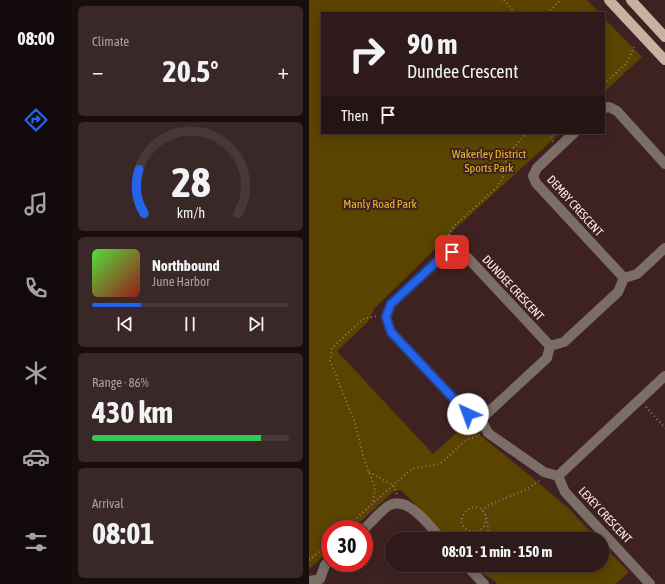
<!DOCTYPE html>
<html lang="en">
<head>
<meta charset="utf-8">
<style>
  body { margin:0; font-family:"Asap Condensed",sans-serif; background:#3a2727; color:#f1f3f6; height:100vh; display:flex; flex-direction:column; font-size:15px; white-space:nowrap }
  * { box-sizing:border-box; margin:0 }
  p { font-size:13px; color:#a7a1a2 }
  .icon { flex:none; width:22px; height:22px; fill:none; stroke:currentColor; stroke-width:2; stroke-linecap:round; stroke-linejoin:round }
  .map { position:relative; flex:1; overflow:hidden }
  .sheet { display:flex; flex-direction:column; gap:6px; padding:6px; background:#190e0e; width:237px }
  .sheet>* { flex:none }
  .top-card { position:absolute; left:12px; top:12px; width:284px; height:122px; border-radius:0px; box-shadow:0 2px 10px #0003,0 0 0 1px #493839; background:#2e1a1a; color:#f1f3f6; overflow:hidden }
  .speed { position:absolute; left:12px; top:520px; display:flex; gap:8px; font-size:20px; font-weight:700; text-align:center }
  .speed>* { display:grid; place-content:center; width:52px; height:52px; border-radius:50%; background:#2e1a1a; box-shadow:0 2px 10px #0003,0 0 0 1px #493839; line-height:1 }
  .speed .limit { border:6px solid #d22; background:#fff; color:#111 }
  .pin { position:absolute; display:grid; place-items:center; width:34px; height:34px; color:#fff; margin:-17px; border-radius:8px; box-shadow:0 2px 6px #0006 }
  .me { position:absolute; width:44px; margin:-22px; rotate:317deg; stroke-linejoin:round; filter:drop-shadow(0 0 3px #0008) }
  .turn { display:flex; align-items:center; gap:14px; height:84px; padding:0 20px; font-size:18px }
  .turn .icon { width:52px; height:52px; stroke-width:2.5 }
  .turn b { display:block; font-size:28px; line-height:34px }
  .then { display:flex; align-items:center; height:38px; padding:0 20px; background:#0003; gap:8px; font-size:15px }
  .big { font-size:30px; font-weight:700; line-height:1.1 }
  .sheet .widget { flex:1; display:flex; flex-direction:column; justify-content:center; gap:6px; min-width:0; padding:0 14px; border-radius:6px; background:#3a2727 }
  .sheet .dial { align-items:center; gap:0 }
  .dial svg { height:104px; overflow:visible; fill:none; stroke:#493839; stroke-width:7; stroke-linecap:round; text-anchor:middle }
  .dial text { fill:#f1f3f6; stroke:none }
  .song { display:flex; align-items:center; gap:12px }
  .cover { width:48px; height:48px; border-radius:6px; background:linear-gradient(135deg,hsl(110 70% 55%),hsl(0 70% 35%)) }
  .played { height:4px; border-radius:2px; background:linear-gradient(90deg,#2563eb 25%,#493839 25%) }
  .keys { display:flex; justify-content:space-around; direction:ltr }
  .heat { display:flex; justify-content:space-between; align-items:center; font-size:22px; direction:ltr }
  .charge { height:6px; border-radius:3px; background:linear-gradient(90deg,#34c759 86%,#493839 0) }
  .trip { position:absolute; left:76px; top:532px; width:224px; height:40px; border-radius:20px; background:#2e1a1a; box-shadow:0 2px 10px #0003,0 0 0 1px #493839; font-weight:700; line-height:40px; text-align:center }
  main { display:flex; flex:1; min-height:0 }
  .dock { display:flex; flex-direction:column; width:72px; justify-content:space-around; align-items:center; background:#120a0a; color:#a7a1a2 }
  .dock .icon { width:28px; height:28px }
  .dock .on { color:#2563eb }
  .dock b { font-size:18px; color:#f1f3f6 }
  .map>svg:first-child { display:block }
  .green { fill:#5a4400 }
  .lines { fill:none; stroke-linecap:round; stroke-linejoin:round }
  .path { stroke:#927a7a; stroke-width:2; stroke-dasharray:1 3; stroke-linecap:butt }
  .minor { stroke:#7a6e66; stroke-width:10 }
  .primary { stroke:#cab0a0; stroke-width:10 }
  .route-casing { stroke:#184099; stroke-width:10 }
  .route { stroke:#2563eb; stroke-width:7 }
  .labels { text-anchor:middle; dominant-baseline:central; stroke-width:4; stroke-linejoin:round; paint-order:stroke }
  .park-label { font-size:12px; fill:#edba22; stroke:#3e2222 }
  .street-label { font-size:12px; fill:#fde9e9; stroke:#3e2222 }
</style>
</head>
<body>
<main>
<nav class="dock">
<b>08:00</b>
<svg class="icon on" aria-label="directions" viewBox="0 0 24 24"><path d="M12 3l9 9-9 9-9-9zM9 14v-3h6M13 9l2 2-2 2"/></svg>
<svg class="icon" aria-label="music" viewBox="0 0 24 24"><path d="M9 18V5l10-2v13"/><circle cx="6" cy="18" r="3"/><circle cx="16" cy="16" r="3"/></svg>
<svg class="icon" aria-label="phone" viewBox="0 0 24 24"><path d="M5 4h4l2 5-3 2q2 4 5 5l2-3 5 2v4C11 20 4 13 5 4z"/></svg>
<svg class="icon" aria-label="climate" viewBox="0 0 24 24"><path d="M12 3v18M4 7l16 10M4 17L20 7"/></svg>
<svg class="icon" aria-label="car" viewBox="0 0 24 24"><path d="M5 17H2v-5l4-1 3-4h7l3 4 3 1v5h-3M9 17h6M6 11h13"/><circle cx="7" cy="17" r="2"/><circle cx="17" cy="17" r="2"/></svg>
<svg class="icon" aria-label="filters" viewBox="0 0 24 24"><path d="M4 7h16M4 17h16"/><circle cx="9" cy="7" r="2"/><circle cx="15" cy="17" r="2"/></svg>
</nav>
<section class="sheet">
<div class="widget"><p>Climate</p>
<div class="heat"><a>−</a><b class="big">20.5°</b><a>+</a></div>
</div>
<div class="widget dial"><svg viewBox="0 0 100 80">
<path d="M14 69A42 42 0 1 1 86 69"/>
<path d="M14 69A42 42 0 0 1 10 35" stroke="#2563eb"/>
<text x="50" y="56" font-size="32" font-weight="700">28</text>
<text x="50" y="72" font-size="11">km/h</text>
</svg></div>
<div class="widget">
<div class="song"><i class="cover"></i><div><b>Northbound</b><p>June Harbor</p></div></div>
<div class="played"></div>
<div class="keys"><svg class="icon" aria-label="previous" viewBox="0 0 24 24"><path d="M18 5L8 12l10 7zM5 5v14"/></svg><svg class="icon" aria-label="pause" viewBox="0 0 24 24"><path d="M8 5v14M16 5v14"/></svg><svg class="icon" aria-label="next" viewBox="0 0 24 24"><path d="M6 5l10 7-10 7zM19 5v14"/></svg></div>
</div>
<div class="widget"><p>Range · 86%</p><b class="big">430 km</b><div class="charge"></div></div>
<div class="widget"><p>Arrival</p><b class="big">08:01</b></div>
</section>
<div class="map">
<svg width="356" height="584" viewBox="0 0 356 584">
  <rect width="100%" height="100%" fill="#3e2222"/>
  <!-- green -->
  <path class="green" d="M0,0H278L291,13H13V133H251L146,229L65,309L59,322L28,351L124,454L157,424L218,473L261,510L288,539H141L92,490L84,492L43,529H21V550L0,569Z
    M295,18L333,57L295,92Z
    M293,544L320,572L307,584H188L186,581L174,574L165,565H293Z"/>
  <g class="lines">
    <!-- path -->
    <path class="path" d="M195,0L206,13
      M238,13L252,0
      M295,84L317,64L320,59L325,47
      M241,133L244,142
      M141,243L140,233L145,226L188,187L194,178L198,155L218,133
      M337,407L356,428
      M60,472L84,485L88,494
      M65,502L99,472L106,468L130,464L136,460L149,447L158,440L171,435
      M173,511L178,506L218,489L230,481
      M177,518L175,526C172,530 167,533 161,531C139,523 166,494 176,514C179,522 179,531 180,539
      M36,529L64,503L66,488L55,459L46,423L21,361L23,348L27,344L54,319L68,316
      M0,560L21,543"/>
    <!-- minor -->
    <path class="minor" d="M295,108L300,107L308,111L356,164
      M265,133L228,168L224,176L227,183L315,278
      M172,419L159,414L82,332L77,317L82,304L135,255C145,251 150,252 159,258L241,346
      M249,476L356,376
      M55,529C61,524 74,508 81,505C100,496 121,527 133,539
      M157,565L175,584
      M0,581L11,579L16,565L21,560
      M341,584L256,492L249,476L235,472L179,433L172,419L238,358L241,346L255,342L309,292L315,278L328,274L356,248"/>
    <!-- primary -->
    <path class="primary" d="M300,0L356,60
      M322,0L356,37"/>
  </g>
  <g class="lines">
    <defs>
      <path id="route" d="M143,252L135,255L82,304L77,317L82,332L159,414"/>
    </defs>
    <!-- route casing -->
    <use href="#route" class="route-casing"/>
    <!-- route -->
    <use href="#route" class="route"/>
  </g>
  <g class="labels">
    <!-- park labels -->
    <g class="park-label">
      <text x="180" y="154">Wakerley District<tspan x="180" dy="14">Sports Park</tspan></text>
      <text x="71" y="204">Manly Road Park</text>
    </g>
    <!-- street labels -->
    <g class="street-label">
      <text transform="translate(266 206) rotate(48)">DEMBY CRESCENT</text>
      <text transform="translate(204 288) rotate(47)">DUNDEE CRESCENT</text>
      <text transform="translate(296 515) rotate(47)">LEXEY CRESCENT</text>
    </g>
  </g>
</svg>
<div class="speed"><div class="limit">30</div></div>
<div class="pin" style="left:143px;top:252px;background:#d93025"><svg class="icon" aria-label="arrive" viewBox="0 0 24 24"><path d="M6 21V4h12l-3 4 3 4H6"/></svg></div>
<svg class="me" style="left:159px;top:414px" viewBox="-20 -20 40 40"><circle r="19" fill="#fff"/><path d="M0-13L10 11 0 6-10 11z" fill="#2563eb"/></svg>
<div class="trip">08:01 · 1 min · 150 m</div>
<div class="top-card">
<div class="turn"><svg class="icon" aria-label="right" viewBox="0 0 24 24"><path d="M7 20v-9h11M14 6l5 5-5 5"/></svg><div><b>90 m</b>Dundee Crescent</div></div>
<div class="then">Then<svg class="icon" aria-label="arrive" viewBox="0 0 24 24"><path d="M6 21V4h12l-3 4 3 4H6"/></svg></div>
</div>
</div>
</main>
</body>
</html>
